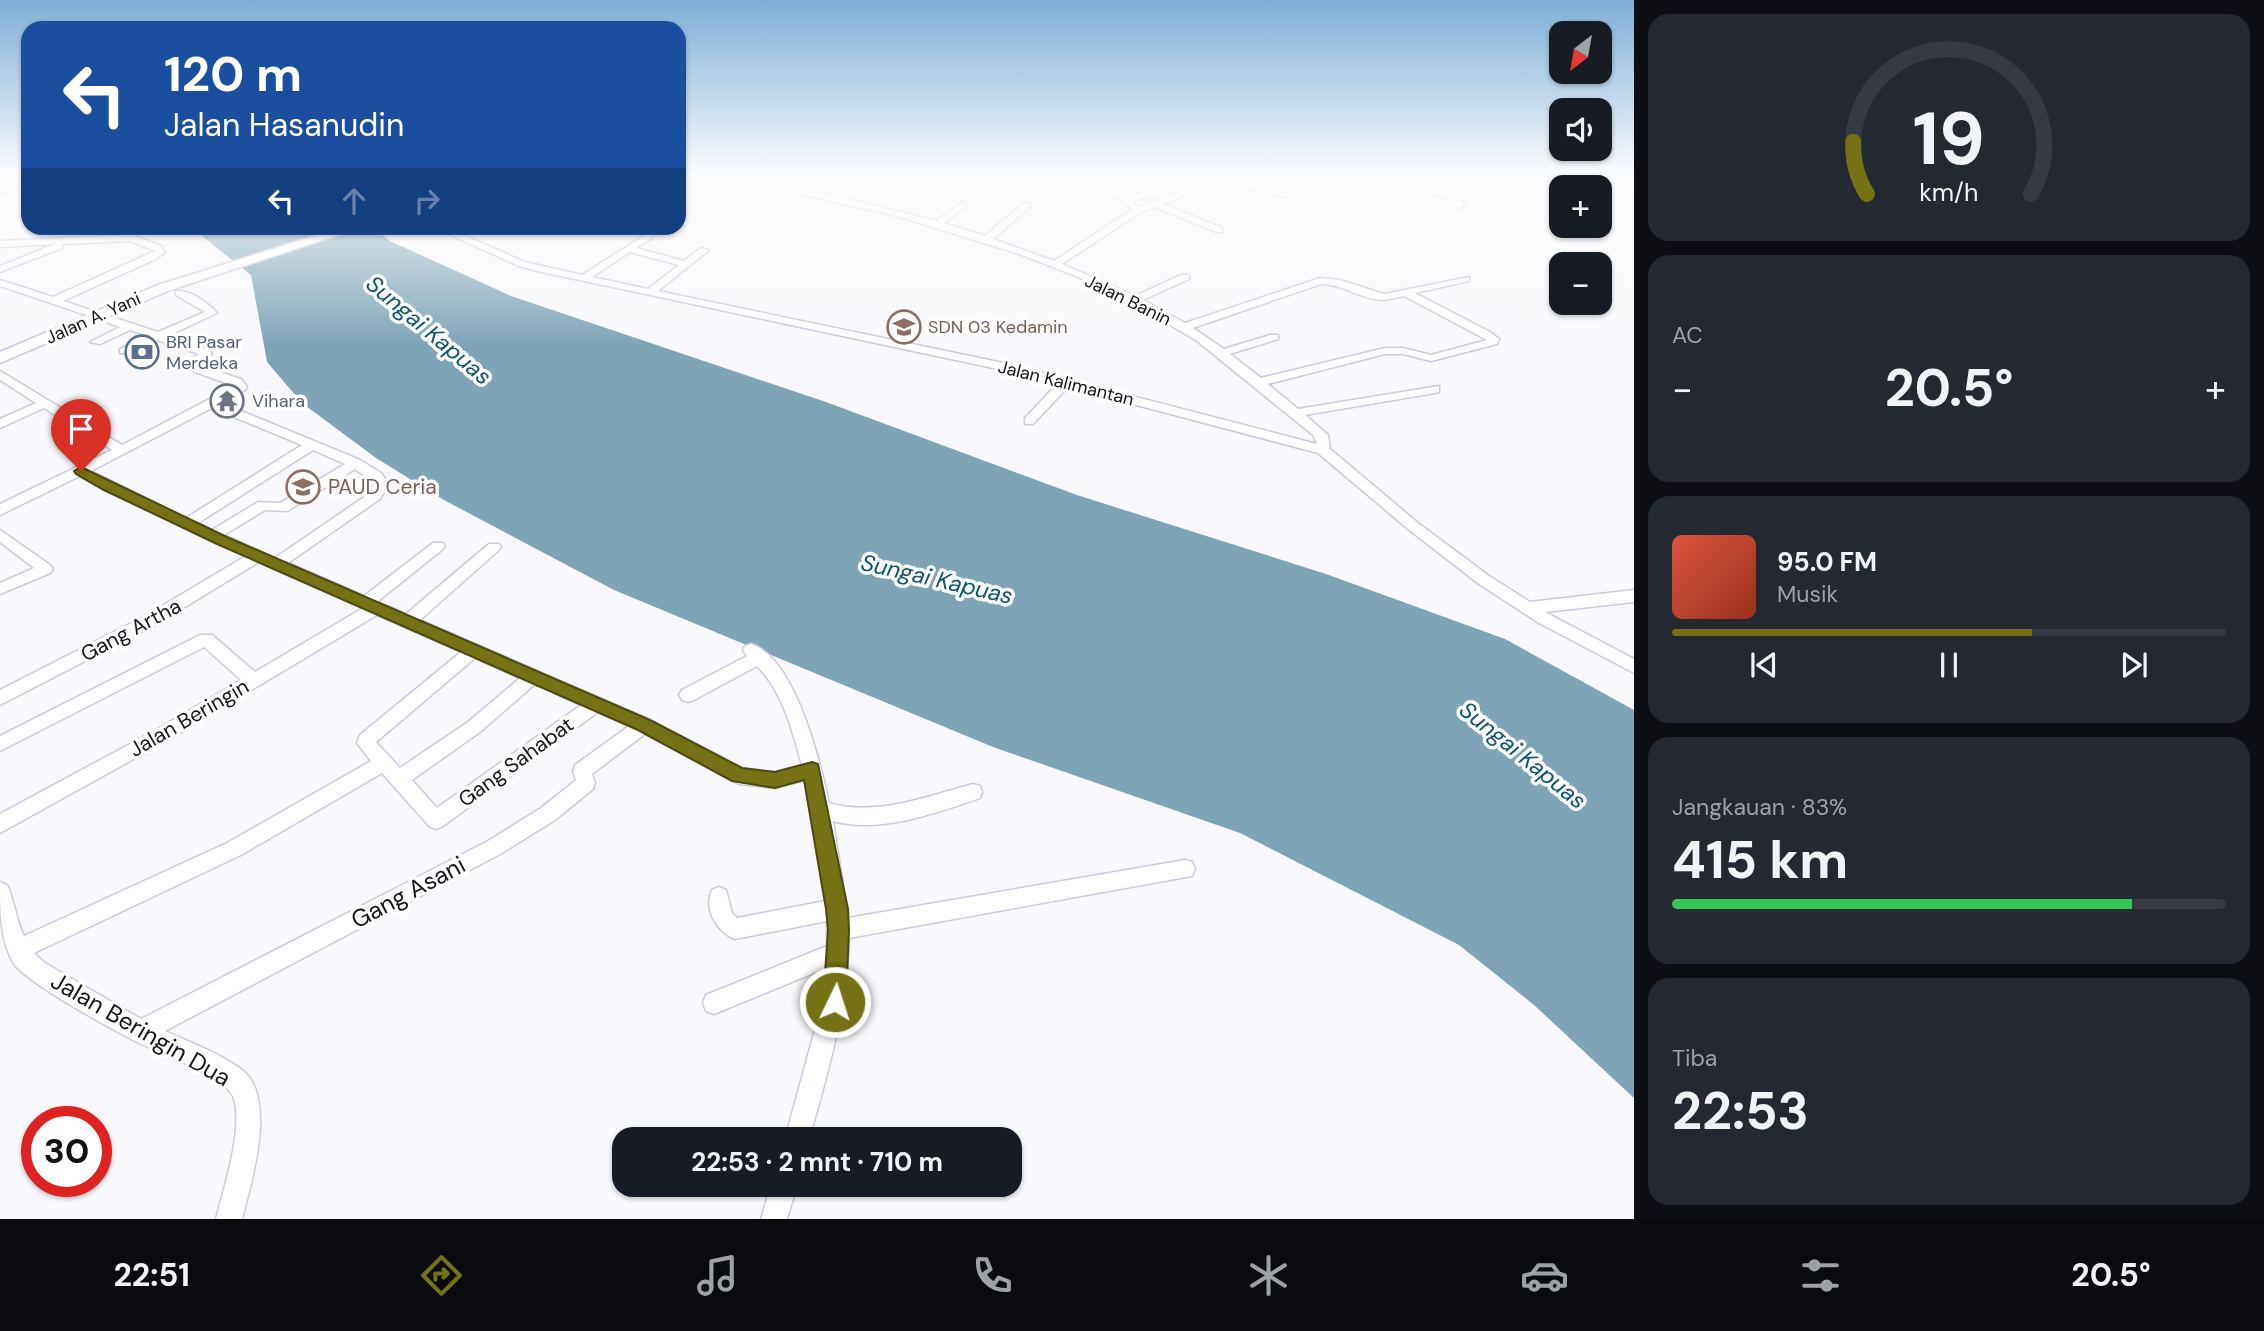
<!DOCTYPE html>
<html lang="id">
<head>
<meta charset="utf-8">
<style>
  body { margin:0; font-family:"DM Sans",sans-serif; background:#242831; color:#f1f3f6; height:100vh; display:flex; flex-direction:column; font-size:26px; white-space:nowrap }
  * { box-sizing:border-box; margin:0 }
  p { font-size:23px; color:#9ea1a6 }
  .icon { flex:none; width:38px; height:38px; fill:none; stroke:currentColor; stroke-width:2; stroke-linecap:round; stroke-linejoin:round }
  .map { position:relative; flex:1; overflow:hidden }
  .side { display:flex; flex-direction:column; gap:14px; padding:14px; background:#0d0f14; width:630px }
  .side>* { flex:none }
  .top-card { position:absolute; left:21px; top:21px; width:665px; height:214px; border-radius:21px; box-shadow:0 2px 5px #0004; background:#1a4fa0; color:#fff; overflow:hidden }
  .needle { width:46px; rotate:211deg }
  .tools { position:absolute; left:1549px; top:21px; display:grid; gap:14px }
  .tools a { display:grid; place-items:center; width:63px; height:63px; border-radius:14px; background:#171b24; box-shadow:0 2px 5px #0004; font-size:35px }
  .speed { position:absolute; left:21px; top:1106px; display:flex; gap:14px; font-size:35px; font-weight:700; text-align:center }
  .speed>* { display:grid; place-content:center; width:91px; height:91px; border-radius:50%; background:#171b24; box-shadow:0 2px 5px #0004; line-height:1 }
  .speed .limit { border:10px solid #d22; background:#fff; color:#111 }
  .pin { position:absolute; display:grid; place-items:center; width:60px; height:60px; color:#fff; margin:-72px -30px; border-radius:50% 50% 50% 0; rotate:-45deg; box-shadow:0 0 7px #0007 }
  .pin .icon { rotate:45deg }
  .me { position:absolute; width:77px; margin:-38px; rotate:4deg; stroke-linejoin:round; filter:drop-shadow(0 0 5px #0008) }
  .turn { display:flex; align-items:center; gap:24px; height:147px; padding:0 28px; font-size:32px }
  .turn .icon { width:91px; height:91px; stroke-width:2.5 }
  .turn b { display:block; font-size:49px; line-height:60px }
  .lanes { display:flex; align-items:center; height:66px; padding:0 28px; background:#0003; justify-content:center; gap:35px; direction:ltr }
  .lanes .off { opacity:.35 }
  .big { font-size:52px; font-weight:700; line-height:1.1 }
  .side .tile { flex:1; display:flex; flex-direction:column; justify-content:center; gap:10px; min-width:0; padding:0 24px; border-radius:21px; background:#242831 }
  .side .dial { align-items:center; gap:0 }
  .dial svg { height:182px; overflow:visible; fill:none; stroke:#363941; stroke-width:7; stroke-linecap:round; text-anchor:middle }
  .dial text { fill:#f1f3f6; stroke:none }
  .song { display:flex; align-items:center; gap:21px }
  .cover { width:84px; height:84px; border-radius:10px; background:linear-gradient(135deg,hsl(10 70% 55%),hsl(10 70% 35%)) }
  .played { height:7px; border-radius:4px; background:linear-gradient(90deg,#757215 65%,#363941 65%) }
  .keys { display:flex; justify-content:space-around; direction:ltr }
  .heat { display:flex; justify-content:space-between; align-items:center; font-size:38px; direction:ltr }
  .charge { height:10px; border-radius:5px; background:linear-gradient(90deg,#34c759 83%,#363941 0) }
  .trip { position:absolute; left:612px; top:1127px; width:410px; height:70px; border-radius:21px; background:#171b24; box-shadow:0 2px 5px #0004; font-weight:700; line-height:70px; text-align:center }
  .tab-bar { display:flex; height:112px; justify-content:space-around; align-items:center; background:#090b0e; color:#9ea1a6 }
  .tab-bar .icon { width:49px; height:49px }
  .tab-bar .current { color:#757215 }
  .tab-bar b { font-size:32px; color:#f1f3f6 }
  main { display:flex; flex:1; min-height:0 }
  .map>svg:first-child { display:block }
  .water { fill:#7fa4b6 }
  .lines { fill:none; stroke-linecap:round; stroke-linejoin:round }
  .minor-casing { stroke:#cccade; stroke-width:3 }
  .highway-casing { stroke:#cccade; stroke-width:3 }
  .minor { fill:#fff; fill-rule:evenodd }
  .highway { fill:#fff; fill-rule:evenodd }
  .route { fill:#757215; stroke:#4c4a0e; stroke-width:2 }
  .labels { text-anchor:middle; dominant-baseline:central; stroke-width:7; stroke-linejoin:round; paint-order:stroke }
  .far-street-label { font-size:18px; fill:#16151c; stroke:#fff }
  .far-education-label { font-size:18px; fill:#785e54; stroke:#fff; text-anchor:start }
  .far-service-label { font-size:18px; fill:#4e5e75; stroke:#fff; text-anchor:start }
  .far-worship-label { font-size:18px; fill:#5b616d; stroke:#fff; text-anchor:start }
  .education-label { font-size:21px; fill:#785e54; stroke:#fff; text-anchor:start }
  .street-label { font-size:21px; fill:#16151c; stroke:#fff }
  .water-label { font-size:23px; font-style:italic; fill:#0c546f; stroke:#fff }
  .near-street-label { font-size:24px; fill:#16151c; stroke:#fff }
</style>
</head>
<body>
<main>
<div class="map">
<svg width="1634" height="1219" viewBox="0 0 1634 1219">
  <rect width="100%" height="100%" fill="#f9f9fd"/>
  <!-- water -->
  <path class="water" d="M192,228H374L390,241L511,296L826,402L1077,495L1326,574L1505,639L1634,710V1098L1534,1005L1459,945L1240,833L993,747L614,590L444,500L376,458L302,403L267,362L251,275Z"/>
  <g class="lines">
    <defs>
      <path id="minor" d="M724,176H739L803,188L816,179L810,176L827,178L826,180L812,190L936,221L964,201L968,204L967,206L944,223L985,236L1024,203H1030V207L993,239L1054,261L1133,209L1098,185V181H1104L1127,198L1154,189L1172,195L1214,179L1235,178L1284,191L1335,176H1346L1284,197L1235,184H1215L1163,204L1222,228V232H1216L1155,207L1140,213L1062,264L1135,296L1181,275H1189V279L1143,300L1185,323L1320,278L1340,280L1384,294L1469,277V281L1415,293L1490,332L1499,339L1497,344L1431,361L1403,354H1385L1268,384L1298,409L1439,386V392L1435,393L1305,415L1328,435L1330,449L1418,523L1489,576L1530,602L1634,590V602L1545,612L1634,659V673L1539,623L1479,584L1408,529L1318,453L1068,387L1033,424H1025V418L1057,384L1012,372L537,271L519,266L435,228H447L525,262L582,275L650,232L653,233V237L636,248L684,261L701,248L709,250L658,291L1013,365L1317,444L1313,435L1197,341L1135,304L1076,276L1019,254L900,217ZM1154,195L1163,198L1138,207L1133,202ZM630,252L679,265L648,289L592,277ZM1321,284C1342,284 1360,299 1382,300C1389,300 1397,297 1404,296L1487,340L1431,355L1403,348H1385L1261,378L1230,354L1278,339V335H1270L1224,349L1193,328Z
        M1378,176H1389L1458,196L1465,206L1458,208L1452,200Z
        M18,186V190L0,193V187Z
        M132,235L161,246L165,252L156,259L63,301L97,312V316H89L0,286V280L53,297L155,251L131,241L62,244V248L0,272V266L55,244L0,247V241Z
        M176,291C191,290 207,302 217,313L168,336L209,350L212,354L197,365L241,379L247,387L245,390L222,403L360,460L381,473L389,484L380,499L288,563L364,596L433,543H443L445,546L443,549L377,602L406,614L489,544H499L501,547L499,550L420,620L650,720L742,768L775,772L802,765C792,730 783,692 757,666L694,700L688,702L682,700L679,695L682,690L747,656L743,650L745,646L751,644C795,658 820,761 829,803C876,817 928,796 973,784L980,786L982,792L980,798C937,813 878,834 833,821L848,918L1185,860L1192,862L1195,869L1192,876L849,938C847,1007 828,1073 809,1139H785L816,1026L826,968L714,1014L706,1011L703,1003L706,995L827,946V921L735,939C717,932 703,909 712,890L719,887L726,890L732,913L737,918L825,901L805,780L775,788L739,784L645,734L592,774L595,783L593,789L555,820L502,853L165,1031C191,1043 220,1053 242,1070C278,1098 251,1183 242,1219H216C224,1188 243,1130 234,1099C228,1076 156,1052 135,1041C110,1028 29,984 14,964C0,941 0,910 0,882L7,885C15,902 16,920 24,936L227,843L371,761L357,743L360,735L461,652L377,615L168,740L0,833V814L156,730L241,680L204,647L0,751V736L200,635H212L255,672L363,608L259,562L157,624L0,705V690L145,616L246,556L104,490L80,476L0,515V504L112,450L44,408L0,428V419L36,403L0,380V371L122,445L234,386L184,368V364L199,354L157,340L128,353H120V349L147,336L130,330L100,344L90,342L120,327L98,319V315H106L158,332L205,312L176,295ZM212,408L302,445L186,518L91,471ZM313,450L345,464L280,503L258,502L212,530L198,523ZM355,469L375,484L370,493L275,558L224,535L265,510L287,511ZM475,658L520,678L468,722L400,768L376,742ZM535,684L581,705L437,808L412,780L480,732ZM598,712L629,726L575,765L573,771L576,780L541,808L488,841L141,1019L45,963L34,953L241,855L382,773L429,826L436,829L443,826Z
        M0,530L50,565L53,569L50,573L0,594V583L34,568L0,542Z
        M771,1185H797L787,1219H761Z"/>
      <path id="highway" d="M340,228H359L168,291L0,363V352L158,285Z"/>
    </defs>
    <!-- minor casing -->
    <use href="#minor" class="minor-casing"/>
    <!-- highway casing -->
    <use href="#highway" class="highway-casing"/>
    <!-- minor -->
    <use href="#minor" class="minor"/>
    <!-- highway -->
    <use href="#highway" class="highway"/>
  </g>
  <!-- sky -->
  <linearGradient id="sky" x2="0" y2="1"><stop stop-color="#7eaed4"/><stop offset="0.51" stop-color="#fcfcfe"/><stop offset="1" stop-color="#fcfcfe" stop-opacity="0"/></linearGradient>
  <rect width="1634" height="346" fill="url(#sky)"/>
  <!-- route -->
  <path class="route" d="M81,467L227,537L650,720L742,768L775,772L812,762L818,764L848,909L849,930L846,1002L843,1010L835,1013L827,1010L823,1002L828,930L826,909L804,780L775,788L732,781L638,730L217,544L104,490L76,474L74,471Z"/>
  <!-- icons -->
  <defs>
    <symbol id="school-ring" viewBox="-11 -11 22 22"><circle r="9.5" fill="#fff" stroke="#8d6e63" stroke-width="1.5"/><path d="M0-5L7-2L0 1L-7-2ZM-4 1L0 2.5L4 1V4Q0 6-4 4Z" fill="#8d6e63"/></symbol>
    <symbol id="bank-ring" viewBox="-11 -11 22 22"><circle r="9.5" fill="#fff" stroke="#5c6f8a" stroke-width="1.5"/><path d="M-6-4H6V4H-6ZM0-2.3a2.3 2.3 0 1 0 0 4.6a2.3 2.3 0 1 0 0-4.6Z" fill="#5c6f8a"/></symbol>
    <symbol id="temple-ring" viewBox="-11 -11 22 22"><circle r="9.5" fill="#fff" stroke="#6b7280" stroke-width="1.5"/><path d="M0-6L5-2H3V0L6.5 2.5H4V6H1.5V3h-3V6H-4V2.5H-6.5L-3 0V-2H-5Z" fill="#6b7280"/></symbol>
  </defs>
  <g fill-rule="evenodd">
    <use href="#school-ring" x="885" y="308" width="38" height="38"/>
    <use href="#bank-ring" x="123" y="333" width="38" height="38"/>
    <use href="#temple-ring" x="208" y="382" width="38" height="38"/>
    <use href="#school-ring" x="284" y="468" width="38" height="38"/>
  </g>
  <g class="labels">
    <!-- far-street labels -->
    <g class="far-street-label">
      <text transform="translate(1128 300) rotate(26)">Jalan Banin</text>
      <text transform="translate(93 318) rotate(-24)">Jalan A. Yani</text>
      <text transform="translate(1066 383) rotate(14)">Jalan Kalimantan</text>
    </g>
    <!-- far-education labels -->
    <g class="far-education-label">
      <text x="928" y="327">SDN 03 Kedamin</text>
    </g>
    <!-- far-service labels -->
    <g class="far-service-label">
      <text x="166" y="342">BRI Pasar<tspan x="166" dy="21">Merdeka</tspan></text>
    </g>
    <!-- far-worship labels -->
    <g class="far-worship-label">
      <text x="252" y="401">Vihara</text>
    </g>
    <!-- education labels -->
    <g class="education-label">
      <text x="328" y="487">PAUD Ceria</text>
    </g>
    <!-- street labels -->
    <g class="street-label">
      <text transform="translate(131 630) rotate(-28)">Gang Artha</text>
      <text transform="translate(189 718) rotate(-30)">Jalan Beringin</text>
      <text transform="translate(516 762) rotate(-36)">Gang Sahabat</text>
    </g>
    <!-- water labels -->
    <g class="water-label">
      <text transform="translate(429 330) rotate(40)">Sungai Kapuas</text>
      <text transform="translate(937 579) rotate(13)">Sungai Kapuas</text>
      <text transform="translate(1523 755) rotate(39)">Sungai Kapuas</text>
    </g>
    <!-- near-street labels -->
    <g class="near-street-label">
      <text transform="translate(408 892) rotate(-28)">Gang Asani</text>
      <text transform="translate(141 1029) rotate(30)">Jalan Beringin Dua</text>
    </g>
  </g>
</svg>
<div class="tools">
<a><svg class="needle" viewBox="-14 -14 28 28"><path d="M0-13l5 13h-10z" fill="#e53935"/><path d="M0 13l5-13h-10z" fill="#9ea1a6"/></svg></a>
<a><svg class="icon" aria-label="sound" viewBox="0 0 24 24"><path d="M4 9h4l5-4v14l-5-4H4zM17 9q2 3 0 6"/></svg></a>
<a>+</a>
<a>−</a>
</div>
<div class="speed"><div class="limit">30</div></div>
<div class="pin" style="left:81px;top:471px;background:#d93025"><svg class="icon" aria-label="arrive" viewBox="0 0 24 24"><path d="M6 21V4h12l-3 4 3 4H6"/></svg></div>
<svg class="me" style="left:835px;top:1002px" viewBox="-20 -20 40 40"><circle r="17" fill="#757215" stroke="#fff" stroke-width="3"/><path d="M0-11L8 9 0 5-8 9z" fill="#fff"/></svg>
<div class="trip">22:53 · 2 mnt · 710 m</div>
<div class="top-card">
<div class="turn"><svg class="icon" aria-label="left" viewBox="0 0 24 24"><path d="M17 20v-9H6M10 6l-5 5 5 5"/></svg><div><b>120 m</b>Jalan Hasanudin</div></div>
<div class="lanes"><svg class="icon" aria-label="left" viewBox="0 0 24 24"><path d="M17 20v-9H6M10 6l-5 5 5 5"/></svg><svg class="icon off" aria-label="ahead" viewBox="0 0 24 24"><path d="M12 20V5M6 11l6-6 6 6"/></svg><svg class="icon off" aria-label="right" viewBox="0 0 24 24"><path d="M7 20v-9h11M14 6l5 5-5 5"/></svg></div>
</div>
</div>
<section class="side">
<div class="tile dial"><svg viewBox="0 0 100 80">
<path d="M14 69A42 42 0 1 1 86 69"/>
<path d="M14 69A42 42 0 0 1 8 46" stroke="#757215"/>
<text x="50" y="56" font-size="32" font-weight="700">19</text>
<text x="50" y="72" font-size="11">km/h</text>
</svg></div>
<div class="tile"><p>AC</p>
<div class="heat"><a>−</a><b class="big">20.5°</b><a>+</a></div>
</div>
<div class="tile">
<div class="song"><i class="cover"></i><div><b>95.0 FM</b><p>Musik</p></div></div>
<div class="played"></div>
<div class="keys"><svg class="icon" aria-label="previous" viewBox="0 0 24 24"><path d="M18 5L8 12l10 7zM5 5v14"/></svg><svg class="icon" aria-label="pause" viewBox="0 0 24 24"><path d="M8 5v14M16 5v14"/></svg><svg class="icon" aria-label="next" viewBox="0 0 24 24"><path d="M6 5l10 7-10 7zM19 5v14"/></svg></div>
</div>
<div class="tile"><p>Jangkauan · 83%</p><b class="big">415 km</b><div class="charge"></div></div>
<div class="tile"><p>Tiba</p><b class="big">22:53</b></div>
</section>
</main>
<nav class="tab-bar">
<b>22:51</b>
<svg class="icon current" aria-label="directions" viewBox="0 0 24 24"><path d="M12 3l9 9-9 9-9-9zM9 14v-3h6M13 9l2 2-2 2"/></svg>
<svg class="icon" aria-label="music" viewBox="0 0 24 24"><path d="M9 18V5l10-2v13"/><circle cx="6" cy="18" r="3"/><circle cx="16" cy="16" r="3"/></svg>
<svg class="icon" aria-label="phone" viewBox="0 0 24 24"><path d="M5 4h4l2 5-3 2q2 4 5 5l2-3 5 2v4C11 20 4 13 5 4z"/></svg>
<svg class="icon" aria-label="climate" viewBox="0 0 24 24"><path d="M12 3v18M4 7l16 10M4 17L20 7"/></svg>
<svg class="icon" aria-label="car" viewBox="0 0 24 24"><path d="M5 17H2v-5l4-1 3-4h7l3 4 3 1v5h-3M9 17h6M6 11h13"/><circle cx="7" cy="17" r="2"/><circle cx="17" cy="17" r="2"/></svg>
<svg class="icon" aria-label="filters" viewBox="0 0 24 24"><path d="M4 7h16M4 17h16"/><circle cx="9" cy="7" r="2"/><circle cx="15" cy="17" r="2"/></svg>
<b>20.5°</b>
</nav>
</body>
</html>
